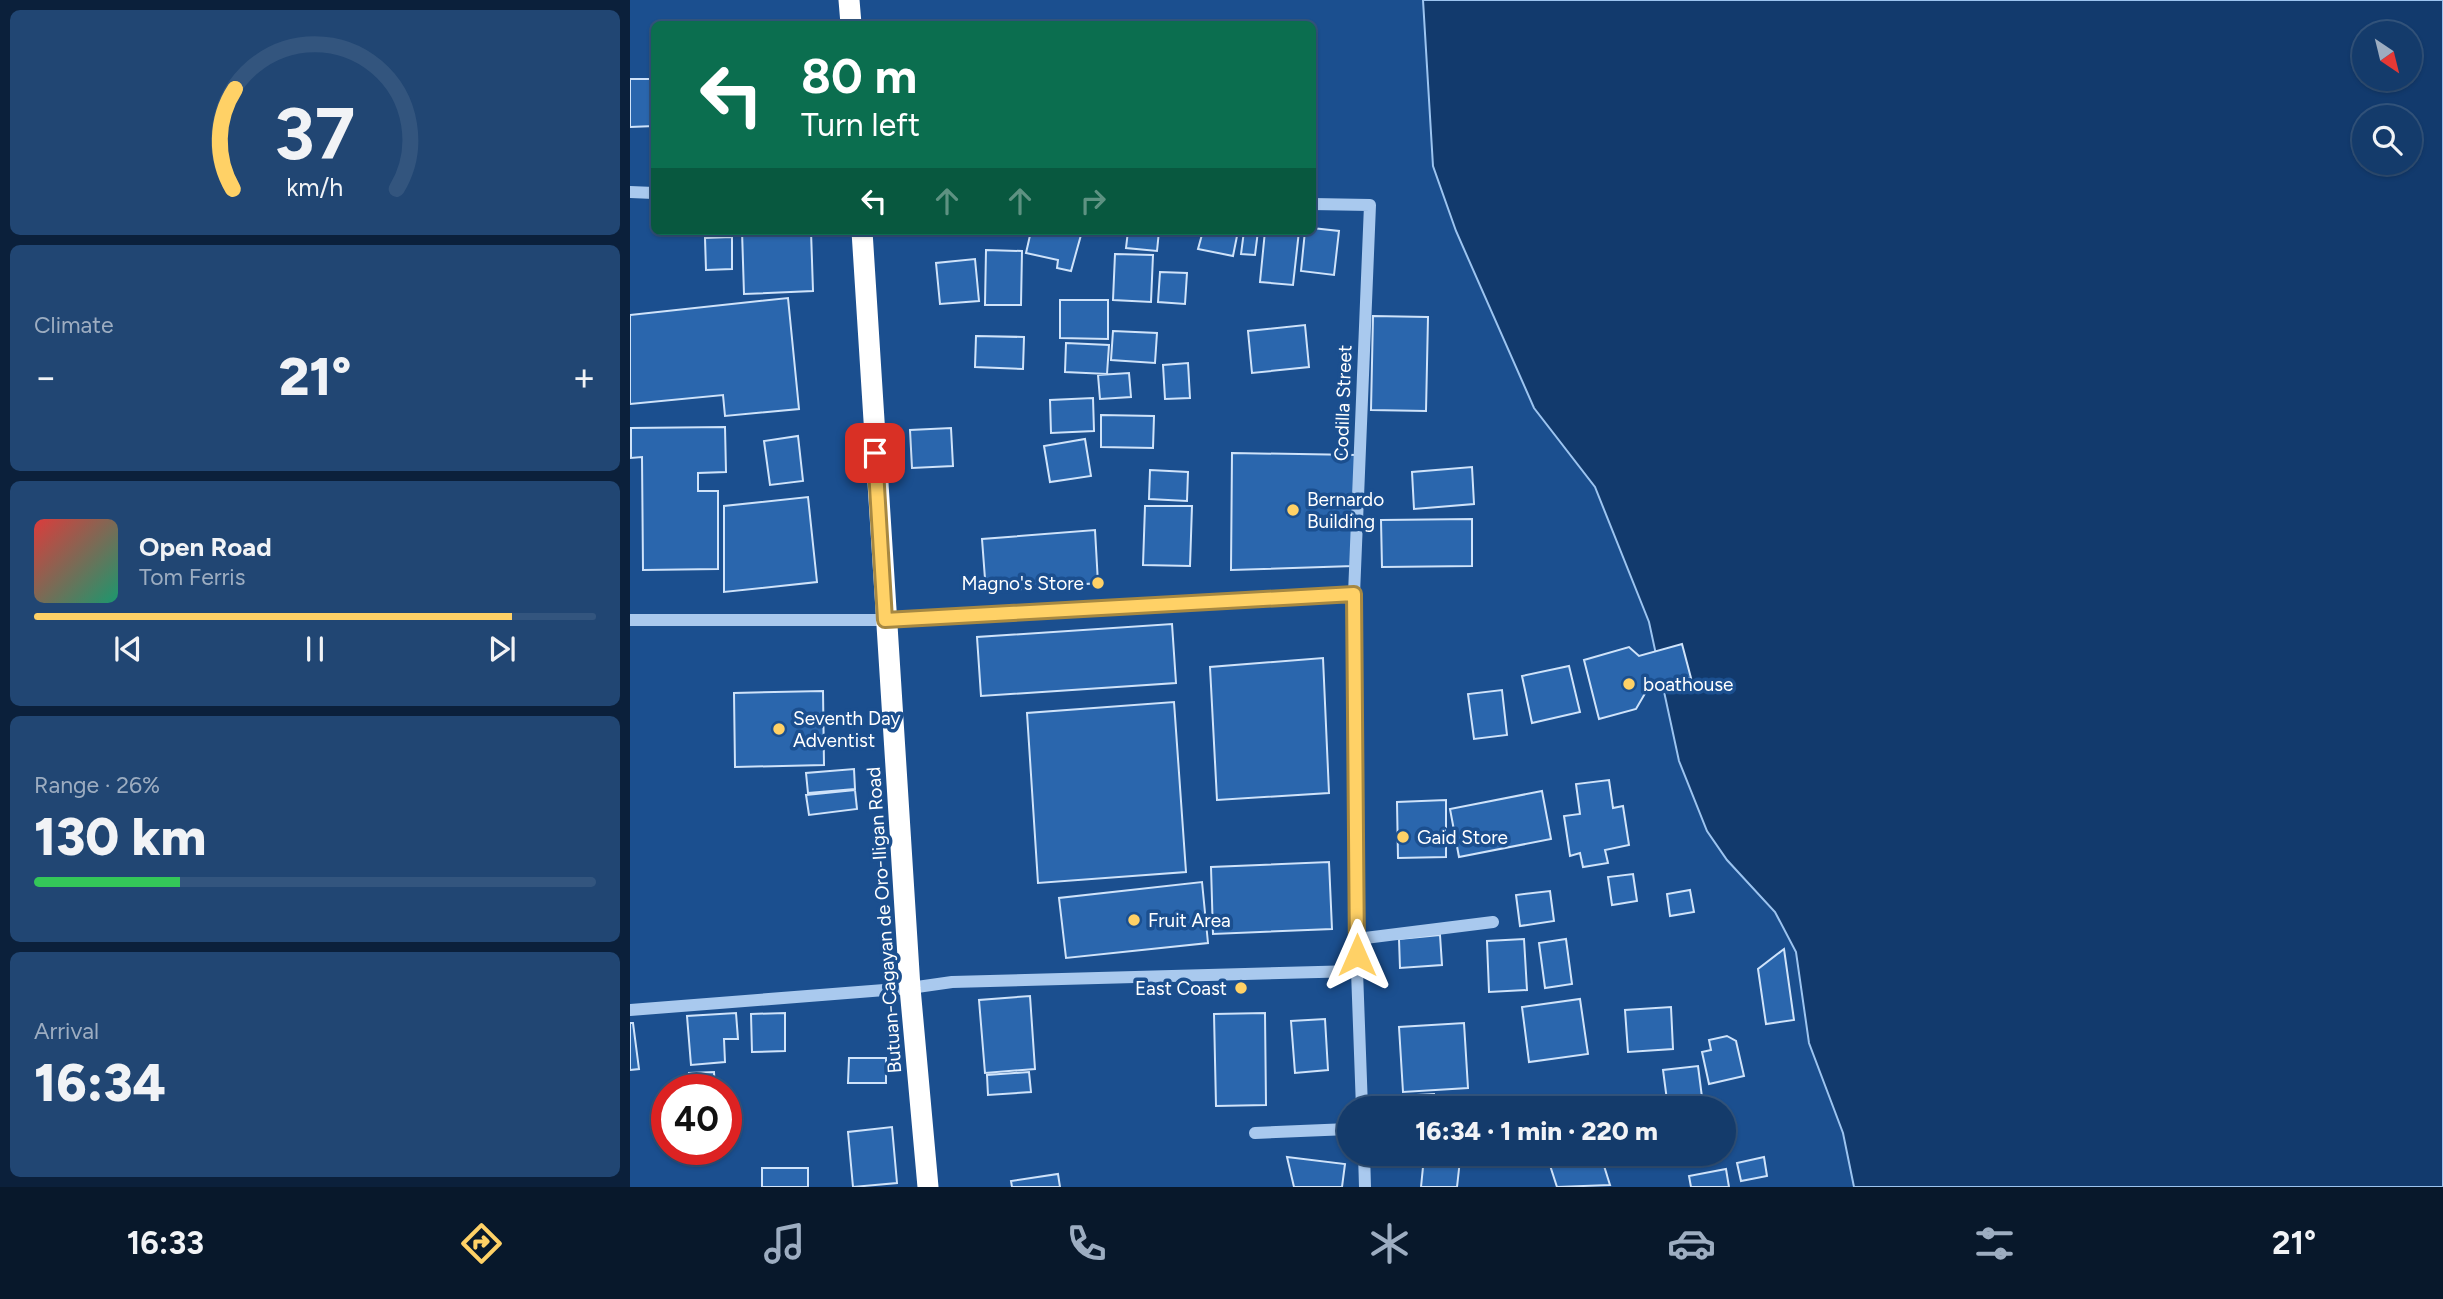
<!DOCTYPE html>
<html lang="en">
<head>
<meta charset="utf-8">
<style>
  body { margin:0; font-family:Figtree,sans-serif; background:#214673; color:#f1f3f6; height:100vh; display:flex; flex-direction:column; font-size:26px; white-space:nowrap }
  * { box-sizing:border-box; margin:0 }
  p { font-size:23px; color:#9dadc1 }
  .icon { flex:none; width:38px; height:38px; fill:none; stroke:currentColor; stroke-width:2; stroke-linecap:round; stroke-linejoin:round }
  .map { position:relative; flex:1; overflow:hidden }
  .panel { display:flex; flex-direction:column; gap:10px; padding:10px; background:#0b203b; width:630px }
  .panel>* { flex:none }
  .guide { position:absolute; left:21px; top:21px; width:665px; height:214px; border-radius:10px; box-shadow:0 2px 5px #0004,0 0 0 2px #33557e; background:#0b6e4f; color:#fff; overflow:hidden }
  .needle { width:46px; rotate:145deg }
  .controls { position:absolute; left:1722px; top:21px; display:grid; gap:14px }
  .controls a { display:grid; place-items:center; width:70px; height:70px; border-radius:50%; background:#143b6b; box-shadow:0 2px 5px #0004,0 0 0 2px #33557e; font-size:35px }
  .speed { position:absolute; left:21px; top:1074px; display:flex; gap:14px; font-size:35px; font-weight:700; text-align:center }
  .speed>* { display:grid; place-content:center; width:91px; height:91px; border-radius:50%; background:#143b6b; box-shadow:0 2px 5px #0004,0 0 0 2px #33557e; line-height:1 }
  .speed .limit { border:10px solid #d22; background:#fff; color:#111 }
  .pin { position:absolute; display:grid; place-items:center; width:60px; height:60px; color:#fff; margin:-30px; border-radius:14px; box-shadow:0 4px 10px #0006 }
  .me { position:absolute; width:77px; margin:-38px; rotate:0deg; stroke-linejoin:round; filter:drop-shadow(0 0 5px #0008) }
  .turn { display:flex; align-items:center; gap:24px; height:147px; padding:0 35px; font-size:32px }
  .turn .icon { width:91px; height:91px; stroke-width:2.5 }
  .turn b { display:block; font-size:49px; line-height:60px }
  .lanes { display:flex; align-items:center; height:66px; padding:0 35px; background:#0003; justify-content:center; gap:35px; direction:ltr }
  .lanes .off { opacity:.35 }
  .big { font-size:52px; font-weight:800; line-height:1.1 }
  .panel .card { flex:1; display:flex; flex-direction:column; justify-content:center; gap:10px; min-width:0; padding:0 24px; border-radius:10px; background:#214673 }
  .panel .dial { align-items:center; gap:0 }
  .dial svg { height:182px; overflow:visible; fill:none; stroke:#33557e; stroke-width:7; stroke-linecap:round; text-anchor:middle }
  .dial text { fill:#f1f3f6; stroke:none }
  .song { display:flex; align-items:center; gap:21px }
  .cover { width:84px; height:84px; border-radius:10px; background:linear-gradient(135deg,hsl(0 70% 55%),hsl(160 70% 35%)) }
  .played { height:7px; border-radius:4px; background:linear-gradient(90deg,#ffd166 85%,#33557e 85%) }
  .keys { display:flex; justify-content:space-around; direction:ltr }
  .heat { display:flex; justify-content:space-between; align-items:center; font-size:38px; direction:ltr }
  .charge { height:10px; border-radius:5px; background:linear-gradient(90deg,#34c759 26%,#33557e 0) }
  .trip { position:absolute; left:707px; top:1096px; width:399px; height:70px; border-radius:35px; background:#143b6b; box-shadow:0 2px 5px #0004,0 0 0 2px #33557e; font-weight:800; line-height:70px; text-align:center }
  .tab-bar { display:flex; height:112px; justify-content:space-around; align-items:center; background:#08182b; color:#9dadc1 }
  .tab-bar .icon { width:49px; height:49px }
  .tab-bar .current { color:#ffd166 }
  .tab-bar b { font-size:32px; color:#f1f3f6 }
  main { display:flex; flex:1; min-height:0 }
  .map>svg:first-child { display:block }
  .water { fill:#123a6d; stroke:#9cc4f0; stroke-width:2; fill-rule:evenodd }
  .building { fill:#2a66ad; stroke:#cfe3fa; stroke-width:2 }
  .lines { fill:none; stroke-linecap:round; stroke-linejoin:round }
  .minor { stroke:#a9c9ee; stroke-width:12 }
  .highway { stroke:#fff; stroke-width:21 }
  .route-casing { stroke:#a68842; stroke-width:18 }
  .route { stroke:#ffd166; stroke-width:12 }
  .poi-dot { fill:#ffd166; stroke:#1b4f8f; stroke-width:2.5 }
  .labels { text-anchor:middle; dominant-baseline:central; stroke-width:7; stroke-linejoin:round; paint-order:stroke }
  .street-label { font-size:19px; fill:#fff; stroke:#1b4f8f }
  .poi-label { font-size:19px; fill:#fff; stroke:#1b4f8f; text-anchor:start }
</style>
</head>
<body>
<main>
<section class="panel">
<div class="card dial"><svg viewBox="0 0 100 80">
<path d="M14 69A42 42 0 1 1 86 69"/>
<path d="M14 69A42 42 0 0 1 15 25" stroke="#ffd166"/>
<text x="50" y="56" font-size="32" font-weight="700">37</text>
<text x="50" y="72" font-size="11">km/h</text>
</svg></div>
<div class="card"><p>Climate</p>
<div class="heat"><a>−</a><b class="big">21°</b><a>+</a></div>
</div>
<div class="card">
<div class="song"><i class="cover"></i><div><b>Open Road</b><p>Tom Ferris</p></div></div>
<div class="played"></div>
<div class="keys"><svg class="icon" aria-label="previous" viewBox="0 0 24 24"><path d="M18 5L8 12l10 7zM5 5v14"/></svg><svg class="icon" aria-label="pause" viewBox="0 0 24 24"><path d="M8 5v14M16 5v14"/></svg><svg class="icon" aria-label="next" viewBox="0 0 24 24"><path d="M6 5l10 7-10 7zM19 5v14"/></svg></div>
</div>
<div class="card"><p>Range · 26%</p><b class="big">130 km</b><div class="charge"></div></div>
<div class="card"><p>Arrival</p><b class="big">16:34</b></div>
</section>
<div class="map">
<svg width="1813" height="1187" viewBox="0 0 1813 1187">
  <rect width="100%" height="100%" fill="#1b4f8f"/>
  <!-- water -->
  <path class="water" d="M793,0H1813V1187H1224L1213,1133L1179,1043L1166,952L1145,912L1097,860L1077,831L1049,761L1019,622L965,487L904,408L826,231L803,166ZM1734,33H1780V79H1734ZM1734,117H1780V163H1734Z"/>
  <!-- building -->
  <path class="building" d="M0,79H24V126L0,127Z
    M682,228L709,231L704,275L671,271L675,231H682Z
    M112,231H181L183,291L114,294Z
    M401,231H432L451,235L441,271L427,268L428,260L396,253Z
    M498,231H529L527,251L496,248Z
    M573,231H608L603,256L568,249Z
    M614,231H628L625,255L611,254Z
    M635,231H669L663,285L630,282Z
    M102,237V269L76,270L75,238Z
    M356,250L392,251L391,305H355Z
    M485,254L523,255L521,302L483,300Z
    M345,259L349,301L310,304L306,263Z
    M530,272L557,273L555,304L528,302Z
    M158,298L169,409L95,416L93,395L0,404V315Z
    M430,300H478V339L430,338Z
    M743,316L798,317L796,411L741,410Z
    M675,325L679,367L622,373L618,331Z
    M483,331L527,333L525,363L481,360Z
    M346,336L394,337L393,369L345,367Z
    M436,343L479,345L477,374L435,372Z
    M558,363L560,398L535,399L533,365Z
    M499,373L501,397L470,399L468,375Z
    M463,398L464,431L421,433L420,400Z
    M471,415L524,416L523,448L471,447Z
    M95,427L96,472L68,473V491H88V569L13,570L12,457L1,458V428Z
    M321,428L323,466L282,468L280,430Z
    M168,436L173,481L140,485L134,441Z
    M455,439L461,476L420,482L414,446Z
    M602,453L727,455L723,566L601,570Z
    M842,467L844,504L784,509L782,472Z
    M520,470L558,472L557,501L519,499Z
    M178,497L187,582L94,592V506Z
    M515,506H562L560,566L513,565Z
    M842,519V566L752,567L751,520Z
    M465,530L468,583L356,592L352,539Z
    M542,624L546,683L351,696L347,637Z
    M1052,644L1061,678L1017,690L1006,709L969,719L954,660L999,647L1009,656Z
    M693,658L699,793L587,800L580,667Z
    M939,666L950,712L902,723L892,676Z
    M872,690L877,735L844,739L838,694Z
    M193,691L194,765L105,767L104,693Z
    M544,702L556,872L408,883L397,713Z
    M224,769L225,789L178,793L176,773Z
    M979,780L983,808L993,806L999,845L975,850L978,863L953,867L950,853L940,856L934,816L950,814L946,784Z
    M225,790L227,809L179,815L176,795Z
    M912,791L921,839L829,857L820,809Z
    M816,800V857L768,858L767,802Z
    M699,862L702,929L583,934L581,867Z
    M1003,874L1007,901L982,905L978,877Z
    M572,882L578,943L436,958L429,898Z
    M1060,890L1064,912L1040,916L1037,894Z
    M920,891L924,921L890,926L886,895Z
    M810,935L812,965L770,968L769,939Z
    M894,939L897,990L859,992L857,941Z
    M936,939L942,984L915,988L909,943Z
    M1154,949L1164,1020L1136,1024L1128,969Z
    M400,996L405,1069L355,1073L349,1000Z
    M950,999L958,1054L899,1062L892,1007Z
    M1041,1007L1043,1049L998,1052L995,1010Z
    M106,1013L108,1039H94L95,1062L61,1065L57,1016Z
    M155,1013V1051L122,1052L121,1014Z
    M635,1013L636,1105L586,1106L584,1014Z
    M695,1019L698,1070L665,1073L661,1021Z
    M0,1023H3L9,1069L0,1070Z
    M834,1023L838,1088L773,1092L769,1027Z
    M1097,1036L1106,1041L1114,1076L1079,1084L1072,1052L1081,1050L1079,1040Z
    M219,1058H256V1083H218Z
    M1068,1066L1073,1105L1038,1108L1033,1070Z
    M84,1072L85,1090H60L59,1073Z
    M399,1072L401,1092L358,1095L357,1075Z
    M804,1094L805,1108H751L750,1097Z
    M262,1127L267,1183L223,1187L218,1132Z
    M916,1153H970L980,1185L927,1187Z
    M657,1157L715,1164L712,1187H664Z
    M794,1157L830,1160L827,1187H791Z
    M1134,1157L1137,1176L1111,1181L1107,1163Z
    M132,1168H178V1187H132Z
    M1096,1169L1099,1187H1061L1059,1176Z
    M428,1174L430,1187H382L381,1181Z"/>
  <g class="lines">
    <!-- minor -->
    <path class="minor" d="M0,192L24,193
      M682,204L740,205L724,594L727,971L732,1108
      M0,620H255L724,594
      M727,939L863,922
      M0,1010L280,988L322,982L727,971
      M625,1133L719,1129
      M734,1153L735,1187"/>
    <!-- highway -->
    <path class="highway" d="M219,0L221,24
      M232,231L280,988L298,1187"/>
  </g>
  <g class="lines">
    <defs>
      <path id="route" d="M245,453L255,620L724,594L727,955"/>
    </defs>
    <!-- route casing -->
    <use href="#route" class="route-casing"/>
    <!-- route -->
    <use href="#route" class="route"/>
  </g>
  <!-- markers -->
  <g class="poi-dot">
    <circle cx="663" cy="510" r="7"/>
    <circle cx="468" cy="583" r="7"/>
    <circle cx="999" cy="684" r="7"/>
    <circle cx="149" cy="729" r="7"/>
    <circle cx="773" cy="837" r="7"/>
    <circle cx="504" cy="920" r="7"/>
    <circle cx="611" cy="988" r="7"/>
  </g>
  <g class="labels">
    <!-- street labels -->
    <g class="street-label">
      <text transform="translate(713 403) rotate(-88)">Codilla Street</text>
      <text transform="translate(254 920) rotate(-94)">Butuan-Cagayan de Oro-Iligan Road</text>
    </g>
    <!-- poi labels -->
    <g class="poi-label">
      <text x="677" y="499">Bernardo<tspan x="677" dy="22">Building</tspan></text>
      <text x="454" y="583" text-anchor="end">Magno's Store</text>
      <text x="1013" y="684">boathouse</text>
      <text x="163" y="718">Seventh Day<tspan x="163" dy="22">Adventist</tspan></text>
      <text x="787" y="837">Gaid Store</text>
      <text x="518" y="920">Fruit Area</text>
      <text x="597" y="988" text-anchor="end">East Coast</text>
    </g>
  </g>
</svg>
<div class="controls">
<a><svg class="needle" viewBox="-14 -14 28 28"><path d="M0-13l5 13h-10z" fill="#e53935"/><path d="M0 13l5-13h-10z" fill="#9dadc1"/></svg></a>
<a><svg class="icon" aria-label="search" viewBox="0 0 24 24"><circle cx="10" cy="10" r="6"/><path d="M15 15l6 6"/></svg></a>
</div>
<div class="speed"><div class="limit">40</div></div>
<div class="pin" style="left:245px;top:453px;background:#d93025"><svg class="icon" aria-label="arrive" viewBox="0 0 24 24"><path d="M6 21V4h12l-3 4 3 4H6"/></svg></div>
<svg class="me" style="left:727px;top:955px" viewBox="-20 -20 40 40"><path d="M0-17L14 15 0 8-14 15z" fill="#ffd166" stroke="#fff" stroke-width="4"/></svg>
<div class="trip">16:34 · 1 min · 220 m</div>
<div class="guide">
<div class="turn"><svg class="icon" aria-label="left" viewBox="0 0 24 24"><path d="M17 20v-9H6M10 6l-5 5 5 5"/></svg><div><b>80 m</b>Turn left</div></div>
<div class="lanes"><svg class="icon" aria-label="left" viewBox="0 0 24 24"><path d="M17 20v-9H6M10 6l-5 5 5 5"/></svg><svg class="icon off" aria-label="ahead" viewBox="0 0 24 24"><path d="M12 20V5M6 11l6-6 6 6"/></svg><svg class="icon off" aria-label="ahead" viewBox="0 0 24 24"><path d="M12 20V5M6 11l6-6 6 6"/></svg><svg class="icon off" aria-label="right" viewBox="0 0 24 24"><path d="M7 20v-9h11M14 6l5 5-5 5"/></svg></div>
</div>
</div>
</main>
<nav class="tab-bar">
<b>16:33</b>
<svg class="icon current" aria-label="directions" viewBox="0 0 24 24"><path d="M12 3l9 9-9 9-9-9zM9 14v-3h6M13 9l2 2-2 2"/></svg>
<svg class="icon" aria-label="music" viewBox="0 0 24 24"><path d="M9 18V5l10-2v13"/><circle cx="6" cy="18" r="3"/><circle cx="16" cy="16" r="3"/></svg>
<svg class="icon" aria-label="phone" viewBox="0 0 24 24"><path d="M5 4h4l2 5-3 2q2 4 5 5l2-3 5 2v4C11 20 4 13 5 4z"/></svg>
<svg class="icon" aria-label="climate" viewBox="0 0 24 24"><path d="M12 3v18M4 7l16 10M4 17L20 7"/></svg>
<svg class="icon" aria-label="car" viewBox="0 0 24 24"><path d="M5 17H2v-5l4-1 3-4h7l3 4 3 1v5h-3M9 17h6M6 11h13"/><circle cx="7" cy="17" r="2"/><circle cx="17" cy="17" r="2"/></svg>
<svg class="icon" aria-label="filters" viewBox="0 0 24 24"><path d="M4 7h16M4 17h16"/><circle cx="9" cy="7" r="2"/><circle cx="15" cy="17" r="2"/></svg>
<b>21°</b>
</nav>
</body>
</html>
